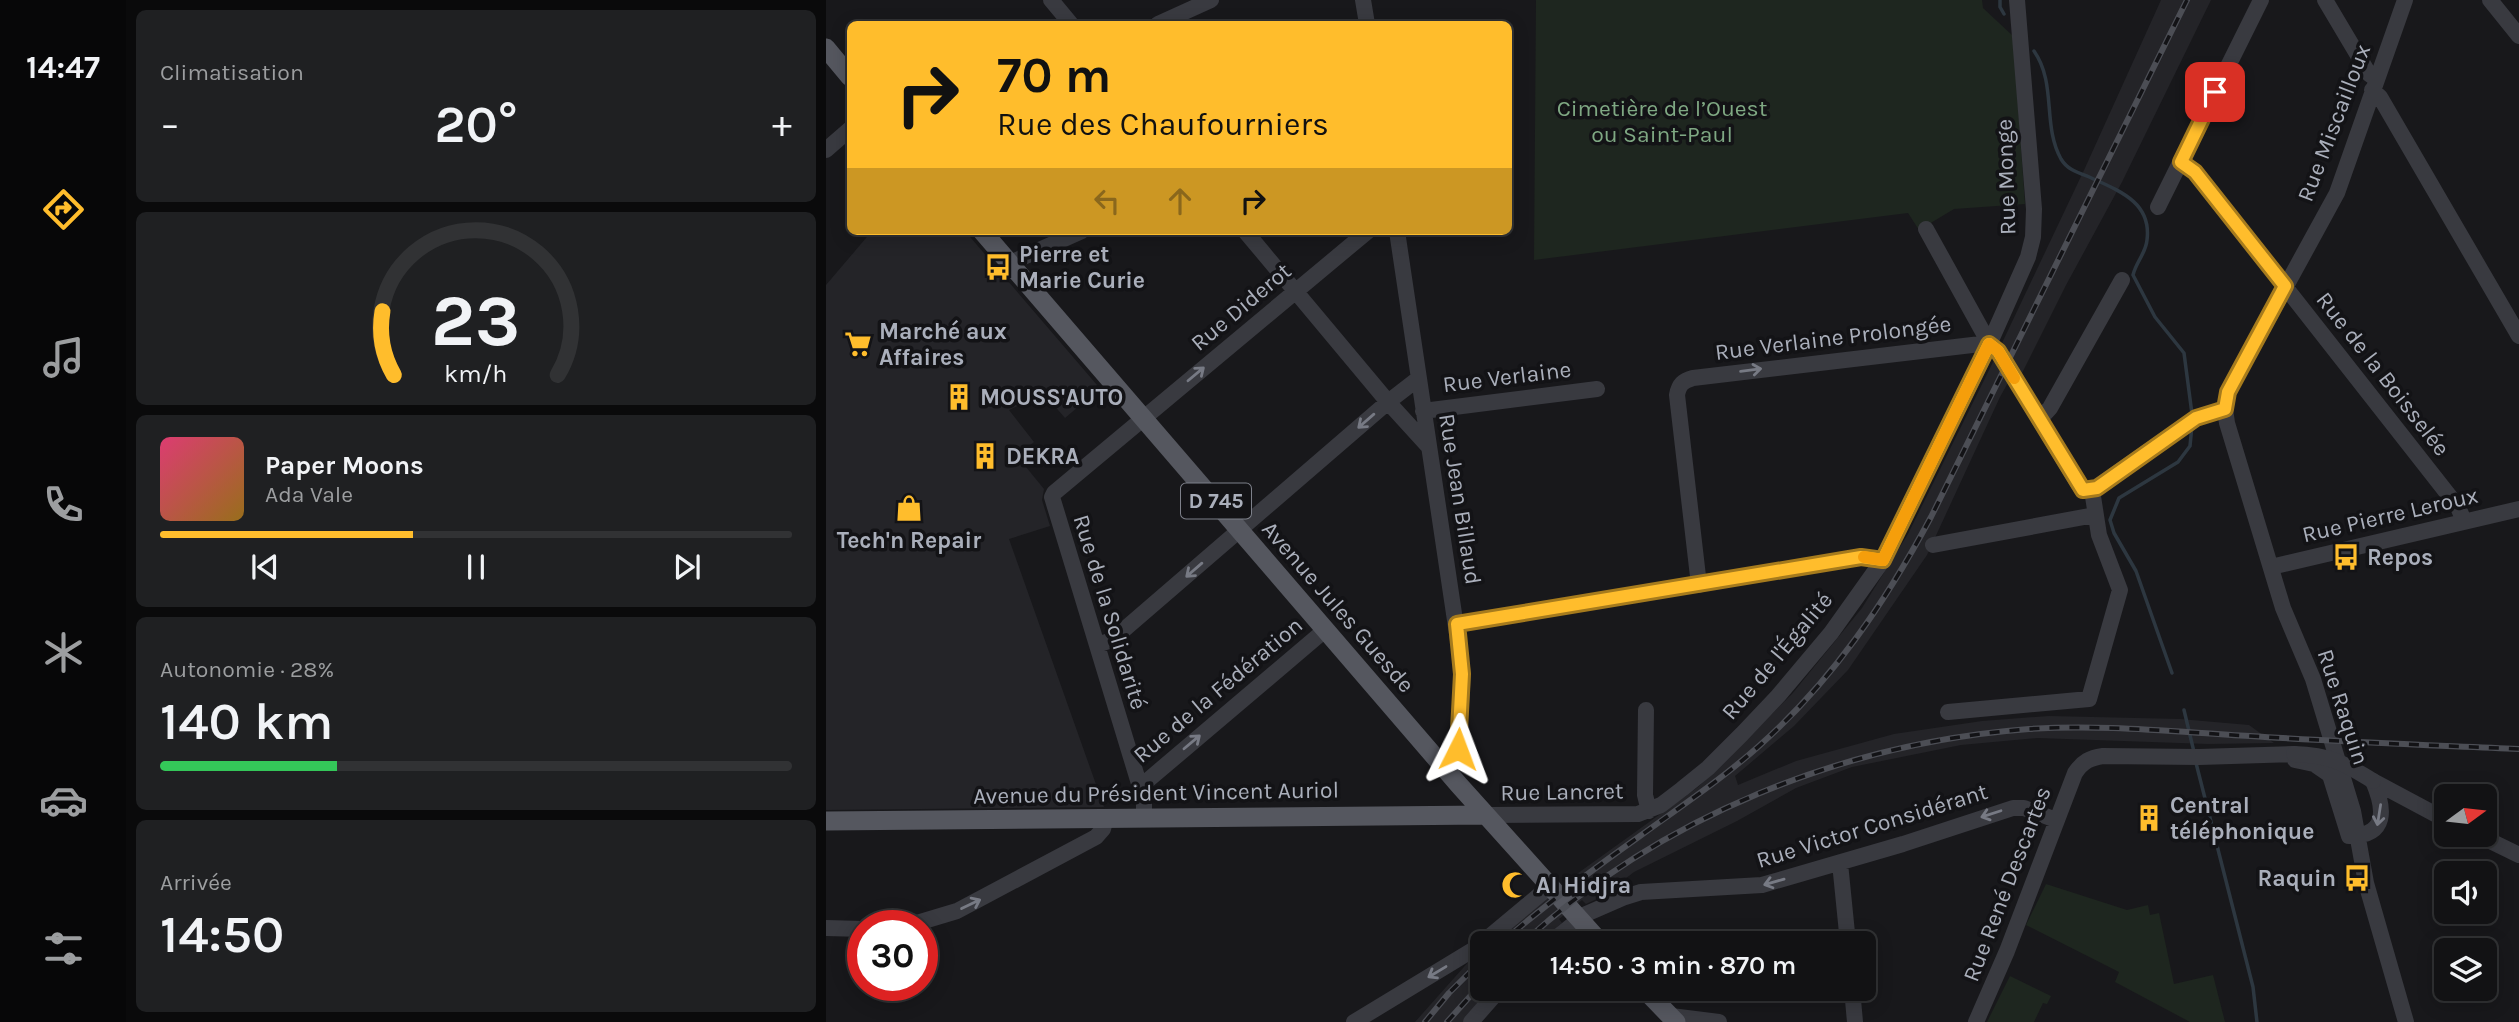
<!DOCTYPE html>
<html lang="fr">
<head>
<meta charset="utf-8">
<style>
  body { margin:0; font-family:Karla,sans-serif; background:#1f2022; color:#f1f3f6; height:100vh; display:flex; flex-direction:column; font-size:26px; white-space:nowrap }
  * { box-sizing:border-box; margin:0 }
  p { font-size:23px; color:#9c9ea0 }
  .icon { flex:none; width:38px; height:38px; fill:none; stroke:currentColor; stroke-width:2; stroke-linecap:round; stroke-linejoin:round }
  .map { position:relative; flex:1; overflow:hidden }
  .drawer { display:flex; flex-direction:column; gap:10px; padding:10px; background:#0a0a0b; width:700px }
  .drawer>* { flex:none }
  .guide { position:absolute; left:21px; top:21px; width:665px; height:214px; border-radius:10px; box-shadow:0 4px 18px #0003,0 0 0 2px #313234; background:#ffbd2c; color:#111; overflow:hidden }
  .needle { width:46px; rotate:75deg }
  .buttons { position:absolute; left:1608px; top:784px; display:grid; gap:14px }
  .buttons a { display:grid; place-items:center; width:63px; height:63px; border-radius:10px; background:#121214; box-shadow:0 4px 18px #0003,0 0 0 2px #313234; font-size:35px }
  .speed { position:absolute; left:21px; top:910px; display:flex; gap:14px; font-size:35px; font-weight:700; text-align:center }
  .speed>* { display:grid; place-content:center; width:91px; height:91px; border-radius:50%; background:#121214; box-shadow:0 4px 18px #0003,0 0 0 2px #313234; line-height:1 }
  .speed .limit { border:10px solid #d22; background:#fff; color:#111 }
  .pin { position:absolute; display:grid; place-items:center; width:60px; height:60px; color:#fff; margin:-30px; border-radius:14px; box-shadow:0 4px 10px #0006 }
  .me { position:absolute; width:77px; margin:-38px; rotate:3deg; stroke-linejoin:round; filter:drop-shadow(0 0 5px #0008) }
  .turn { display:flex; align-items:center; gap:24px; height:147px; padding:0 35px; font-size:32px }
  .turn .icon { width:91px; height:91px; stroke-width:2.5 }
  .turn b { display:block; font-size:49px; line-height:60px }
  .lanes { display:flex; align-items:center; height:66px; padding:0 35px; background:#0003; justify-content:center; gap:35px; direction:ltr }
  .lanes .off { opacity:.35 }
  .big { font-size:52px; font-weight:600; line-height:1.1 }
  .drawer .card { flex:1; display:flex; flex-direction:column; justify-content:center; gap:10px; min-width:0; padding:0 24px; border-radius:10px; background:#1f2022 }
  .drawer .dial { align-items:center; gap:0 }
  .dial svg { height:182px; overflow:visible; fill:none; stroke:#313234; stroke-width:7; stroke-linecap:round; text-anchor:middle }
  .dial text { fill:#f1f3f6; stroke:none }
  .song { display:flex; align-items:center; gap:21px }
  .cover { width:84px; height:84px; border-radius:10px; background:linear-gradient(135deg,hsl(340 70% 55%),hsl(40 70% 35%)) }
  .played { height:7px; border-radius:4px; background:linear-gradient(90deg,#ffbd2c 40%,#313234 40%) }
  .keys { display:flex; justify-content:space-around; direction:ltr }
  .heat { display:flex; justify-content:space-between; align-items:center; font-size:38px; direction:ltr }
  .charge { height:10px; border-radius:5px; background:linear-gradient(90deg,#34c759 28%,#313234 0) }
  .trip { position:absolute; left:644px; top:931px; width:406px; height:70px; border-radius:10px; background:#121214; box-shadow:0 4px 18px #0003,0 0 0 2px #313234; font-weight:600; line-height:70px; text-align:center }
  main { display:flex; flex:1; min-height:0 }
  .tabs { display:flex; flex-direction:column; width:126px; justify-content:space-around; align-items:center; background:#070708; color:#9c9ea0 }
  .tabs .icon { width:49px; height:49px }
  .tabs .selected { color:#ffbd2c }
  .tabs b { font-size:32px; color:#f1f3f6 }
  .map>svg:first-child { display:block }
  .built { fill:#242428 }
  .green { fill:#1e261f }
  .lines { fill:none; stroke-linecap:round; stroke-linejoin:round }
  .stream { stroke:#2d3740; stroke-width:3.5 }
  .minor { stroke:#393a40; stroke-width:16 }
  .major { stroke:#55575f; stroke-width:19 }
  .rail-casing { stroke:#4c4e55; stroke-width:6 }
  .rail { stroke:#131316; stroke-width:3.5; stroke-dasharray:10; stroke-linecap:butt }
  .minor-bridge { stroke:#393a40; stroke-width:16 }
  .oneway { stroke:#777a84 }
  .route-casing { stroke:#a67b1d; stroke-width:18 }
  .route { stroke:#ffbd2c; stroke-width:12 }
  .slow { stroke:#f59e0b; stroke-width:12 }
  .labels { text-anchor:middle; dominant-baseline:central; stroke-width:7; stroke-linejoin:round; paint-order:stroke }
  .shield { fill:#131316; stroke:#7d808a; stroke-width:2 }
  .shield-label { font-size:21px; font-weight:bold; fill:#aaafbb }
  .park-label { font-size:23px; fill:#7fa883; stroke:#131316 }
  .street-label { font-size:23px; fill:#aaafbb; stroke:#131316 }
  .poi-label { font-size:23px; font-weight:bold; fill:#aaafbb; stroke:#131316; text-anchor:start }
</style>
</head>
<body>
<main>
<nav class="tabs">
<b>14:47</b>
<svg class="icon selected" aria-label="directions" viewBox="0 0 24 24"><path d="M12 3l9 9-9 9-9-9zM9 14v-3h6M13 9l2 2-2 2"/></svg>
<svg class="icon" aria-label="music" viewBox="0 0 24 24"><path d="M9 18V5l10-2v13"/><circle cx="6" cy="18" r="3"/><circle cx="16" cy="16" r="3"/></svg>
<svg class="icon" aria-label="phone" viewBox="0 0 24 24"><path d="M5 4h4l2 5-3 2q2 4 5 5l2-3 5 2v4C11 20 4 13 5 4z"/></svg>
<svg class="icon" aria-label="climate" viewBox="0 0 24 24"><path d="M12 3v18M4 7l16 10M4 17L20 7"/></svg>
<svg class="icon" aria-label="car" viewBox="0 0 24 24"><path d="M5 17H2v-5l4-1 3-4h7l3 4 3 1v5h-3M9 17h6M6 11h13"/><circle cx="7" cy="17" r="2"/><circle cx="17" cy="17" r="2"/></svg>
<svg class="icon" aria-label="filters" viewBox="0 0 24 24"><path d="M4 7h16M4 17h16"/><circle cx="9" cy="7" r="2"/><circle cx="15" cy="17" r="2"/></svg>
</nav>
<section class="drawer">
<div class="card"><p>Climatisation</p>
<div class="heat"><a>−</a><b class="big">20°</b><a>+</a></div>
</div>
<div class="card dial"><svg viewBox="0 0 100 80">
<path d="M14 69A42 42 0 1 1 86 69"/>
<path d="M14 69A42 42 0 0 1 9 41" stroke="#ffbd2c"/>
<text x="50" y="56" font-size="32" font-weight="700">23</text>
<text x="50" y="72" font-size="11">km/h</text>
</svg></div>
<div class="card">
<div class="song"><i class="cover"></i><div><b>Paper Moons</b><p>Ada Vale</p></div></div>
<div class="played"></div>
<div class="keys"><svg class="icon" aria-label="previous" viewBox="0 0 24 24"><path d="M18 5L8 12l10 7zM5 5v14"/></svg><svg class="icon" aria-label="pause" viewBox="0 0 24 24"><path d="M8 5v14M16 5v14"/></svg><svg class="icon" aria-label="next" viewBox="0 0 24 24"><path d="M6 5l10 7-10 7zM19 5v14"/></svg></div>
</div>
<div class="card"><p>Autonomie · 28%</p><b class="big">140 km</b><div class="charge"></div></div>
<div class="card"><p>Arrivée</p><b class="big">14:50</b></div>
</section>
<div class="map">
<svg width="1693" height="1022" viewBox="0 0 1693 1022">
  <rect width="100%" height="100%" fill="#18181b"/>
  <!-- built -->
  <path class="built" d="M1335,0H1385L1296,182L1239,287L1196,373L1189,370L1174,397L1101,555L1022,670L968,726L909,776L912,785L970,761L1068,734L1156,721L1223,716L1354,719L1423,725L1448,743L1382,744L1212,738L1135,745L1026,767L970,788L911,821L808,872L799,879L794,888L760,904L756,900L733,919L736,923L714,943H664L742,883L741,881L872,787L966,694L1036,608L1082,534L1167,362L1259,168Z
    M46,231H139L271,385L268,388L271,391L239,418L226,403H198L183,410L208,442L191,456L218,489L216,500L224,526L183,539L278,807L0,810V285Z
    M656,949V989H668L637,1022H589L645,959Z"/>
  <!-- green -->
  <path class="green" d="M710,0H1156L1157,8L1187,36L1199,204L1128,209L1093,230L1082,213L708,260Z
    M1220,884L1301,910L1322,905L1324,915L1333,913L1348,984L1387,975L1399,1022H1364L1289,982L1293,972L1200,925Z
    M1184,976L1225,996L1221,1004L1217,1003L1208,1022H1161Z"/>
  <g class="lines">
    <!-- stream -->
    <path class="stream" d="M1174,0V7L1178,14
      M1208,51C1231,84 1216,125 1235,159C1241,169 1250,172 1261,176C1291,190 1326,201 1321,240C1320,253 1310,262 1307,275L1329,317L1358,353L1366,414
      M1346,673L1310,571L1288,533L1284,520L1293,498L1352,462L1364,446L1366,425
      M1358,710L1368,752
      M1370,763L1427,987L1431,1022"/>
    <!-- minor -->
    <path class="minor" d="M225,0L245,24
      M537,0L541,24
      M1499,0L1543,74L1550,79
      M1579,0L1511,193L1402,392L1399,409L1401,423L1457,608L1487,679L1527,811L1540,883L1580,1022
      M1664,0L1693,36
      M332,24L385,0
      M1546,90L1554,97L1693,336
      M0,150L24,129
      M1355,162L1369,172L1632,507L1638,521
      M1332,207L1435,0
      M1100,229L1163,343L1172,351L1253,485L1257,490H1266
      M419,231L562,402L603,447
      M571,231L637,674L632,749L628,763L622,772
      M184,263L256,231
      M597,411L771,389
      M1213,420L1224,408L1296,280
      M1266,490L1370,418L1399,409
      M1107,545L1269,515
      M1445,567L1693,509
      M873,585L851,395C853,384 857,381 867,378L1163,343
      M631,624L1035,557L1057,560
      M271,645L286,640L562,402L593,378
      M820,710L819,795L823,811
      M1122,712L1263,699L1294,590L1273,535L1266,490
      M1469,760L1488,764L1504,775L1523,836C1562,836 1559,809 1547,781
      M1547,781L1620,820
      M313,784L321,781L499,630
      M660,815L812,814L835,805L856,789L882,768L916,734L952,696L1005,633L1057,560L1158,356L1202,257L1207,237L1208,209L1191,0
      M318,817V800L226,497L228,493L542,231
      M1652,835L1693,855
      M1014,863L1022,943
      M81,926L131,911L270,837L277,829L280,818
      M0,928L37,929
      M724,943L760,914L799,897L815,892L936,885L1077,844L1187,808H1198L1230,820
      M1026,989L1029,1022
      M845,1016L893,1022
      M528,1022L650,948L723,887
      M645,1022L674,989
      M1150,1022L1181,951L1249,773C1257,761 1264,758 1277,756L1373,757L1468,754"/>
    <!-- major -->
    <path class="major" d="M0,48L24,77
      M156,231L633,785L775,943
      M0,821L660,815
      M818,989L850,1022"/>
    <defs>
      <path id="rail" d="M675,943C719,905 766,870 814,836C854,807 896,779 933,746C1006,681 1059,603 1105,517L1361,0
        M697,943C834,817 1017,743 1203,729C1276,724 1350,732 1424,736C1514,742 1603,745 1693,749
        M599,1022L623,993L656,960
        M621,1022L656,983"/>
    </defs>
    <!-- rail casing -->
    <use href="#rail" class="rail-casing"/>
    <!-- rail -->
    <use href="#rail" class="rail"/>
    <!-- minor-bridge -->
    <path class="minor-bridge" d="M1468,754C1504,755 1518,763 1547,781"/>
  </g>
  <!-- one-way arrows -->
  <defs><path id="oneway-shaft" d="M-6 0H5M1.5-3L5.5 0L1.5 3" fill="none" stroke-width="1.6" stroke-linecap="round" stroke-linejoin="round" transform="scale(1.75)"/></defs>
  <g class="oneway">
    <use href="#oneway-shaft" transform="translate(925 370) rotate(-7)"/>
    <use href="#oneway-shaft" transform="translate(370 374) rotate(-40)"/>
    <use href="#oneway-shaft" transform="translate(540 421) rotate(139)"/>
    <use href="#oneway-shaft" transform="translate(368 570) rotate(139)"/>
    <use href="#oneway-shaft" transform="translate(366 742) rotate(-40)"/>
    <use href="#oneway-shaft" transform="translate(1165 814) rotate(162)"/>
    <use href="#oneway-shaft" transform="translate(1553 815) rotate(99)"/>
    <use href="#oneway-shaft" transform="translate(948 882) rotate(164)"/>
    <use href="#oneway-shaft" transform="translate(145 904) rotate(-26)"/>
    <use href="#oneway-shaft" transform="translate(611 972) rotate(149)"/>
  </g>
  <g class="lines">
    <defs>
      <path id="route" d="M632,749L636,674L631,624L1035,557L1057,560L1163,344L1172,351L1257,490L1271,488L1370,418L1399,409L1402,392L1459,286L1369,172L1355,162L1389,92"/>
    </defs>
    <!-- route casing -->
    <use href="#route" class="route-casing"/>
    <!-- route -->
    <use href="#route" class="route"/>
    <!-- slow -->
    <path class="slow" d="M1038,557L1057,560L1163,344L1172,351L1188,378"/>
  </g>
  <!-- icons -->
  <defs>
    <symbol id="bus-bare" viewBox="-9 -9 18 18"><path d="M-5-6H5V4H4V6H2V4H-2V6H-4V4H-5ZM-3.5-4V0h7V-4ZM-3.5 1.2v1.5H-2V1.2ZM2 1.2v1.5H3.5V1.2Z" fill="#ffbd2c" stroke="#131316" stroke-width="2.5" paint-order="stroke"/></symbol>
    <symbol id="supermarket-bare" viewBox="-9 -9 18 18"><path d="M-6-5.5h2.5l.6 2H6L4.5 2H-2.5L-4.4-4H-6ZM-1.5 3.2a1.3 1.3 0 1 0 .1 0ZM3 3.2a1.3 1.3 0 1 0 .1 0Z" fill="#ffbd2c" stroke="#131316" stroke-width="2.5" paint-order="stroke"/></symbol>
    <symbol id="building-bare" viewBox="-9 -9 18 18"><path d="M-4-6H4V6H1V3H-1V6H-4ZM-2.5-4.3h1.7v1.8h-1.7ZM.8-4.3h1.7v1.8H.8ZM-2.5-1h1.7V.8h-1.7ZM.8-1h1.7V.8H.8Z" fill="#ffbd2c" stroke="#131316" stroke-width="2.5" paint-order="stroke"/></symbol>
    <symbol id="shop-bare" viewBox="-9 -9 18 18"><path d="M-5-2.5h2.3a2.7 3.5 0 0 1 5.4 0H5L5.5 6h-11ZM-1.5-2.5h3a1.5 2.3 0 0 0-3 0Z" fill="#ffbd2c" stroke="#131316" stroke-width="2.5" paint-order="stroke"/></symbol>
    <symbol id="mosque-bare" viewBox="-9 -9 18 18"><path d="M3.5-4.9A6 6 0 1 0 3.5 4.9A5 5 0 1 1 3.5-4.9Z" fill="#ffbd2c" stroke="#131316" stroke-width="2.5" paint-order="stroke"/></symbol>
  </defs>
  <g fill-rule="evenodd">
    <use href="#bus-bare" x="153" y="248" width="38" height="38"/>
    <use href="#supermarket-bare" x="13" y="325" width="38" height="38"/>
    <use href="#building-bare" x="114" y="378" width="38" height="38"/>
    <use href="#building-bare" x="140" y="437" width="38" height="38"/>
    <use href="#shop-bare" x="64" y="489" width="38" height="38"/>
    <use href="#bus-bare" x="1501" y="538" width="38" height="38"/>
    <use href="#building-bare" x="1304" y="799" width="38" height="38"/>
    <use href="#bus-bare" x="1512" y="859" width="38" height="38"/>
    <use href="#mosque-bare" x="670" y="866" width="38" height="38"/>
  </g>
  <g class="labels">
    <!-- shield labels -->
    <rect class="shield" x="355" y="483.5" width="70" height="35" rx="5"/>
    <g class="shield-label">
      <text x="390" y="501">D 745</text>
    </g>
    <!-- park labels -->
    <g class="park-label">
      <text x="836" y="108">Cimetière de l’Ouest<tspan x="836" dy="26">ou Saint-Paul</tspan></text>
    </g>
    <!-- street labels -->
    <g class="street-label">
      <text transform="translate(1508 123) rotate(-69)">Rue Miscailloux</text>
      <text transform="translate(1180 177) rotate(-92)">Rue Monge</text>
      <text transform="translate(415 307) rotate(-40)">Rue Diderot</text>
      <text transform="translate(1007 338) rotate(-7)">Rue Verlaine Prolongée</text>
      <text transform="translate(1557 374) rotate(52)">Rue de la Boisselée</text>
      <text transform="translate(681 377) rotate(-7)">Rue Verlaine</text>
      <text transform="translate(634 499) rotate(81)">Rue Jean Billaud</text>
      <text transform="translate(1564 515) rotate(-13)">Rue Pierre Leroux</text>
      <text transform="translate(512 607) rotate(49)">Avenue Jules Guesde</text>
      <text transform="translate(284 612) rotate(73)">Rue de la Solidarité</text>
      <text transform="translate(951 656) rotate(-50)">Rue de l'Égalité</text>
      <text transform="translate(392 690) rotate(-40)">Rue de la Fédération</text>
      <text transform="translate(1517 707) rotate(72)">Rue Raquin</text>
      <text transform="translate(736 792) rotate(-1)">Rue Lancret</text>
      <text transform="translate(330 793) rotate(-1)">Avenue du Président Vincent Auriol</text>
      <text transform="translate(1046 826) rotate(-17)">Rue Victor Considérant</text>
      <text transform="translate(1181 884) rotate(-69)">Rue René Descartes</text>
    </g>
    <!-- poi labels -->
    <g class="poi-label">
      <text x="193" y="254">Pierre et<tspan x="193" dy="26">Marie Curie</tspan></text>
      <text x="53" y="331">Marché aux<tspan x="53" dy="26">Affaires</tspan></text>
      <text x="154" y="397">MOUSS'AUTO</text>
      <text x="180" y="456">DEKRA</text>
      <text x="83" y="540" text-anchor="middle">Tech'n Repair</text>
      <text x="1541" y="557">Repos</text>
      <text x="1344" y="805">Central<tspan x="1344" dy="26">téléphonique</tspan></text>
      <text x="1510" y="878" text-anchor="end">Raquin</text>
      <text x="710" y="885">Al Hidjra</text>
    </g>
  </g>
</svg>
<div class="buttons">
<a><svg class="needle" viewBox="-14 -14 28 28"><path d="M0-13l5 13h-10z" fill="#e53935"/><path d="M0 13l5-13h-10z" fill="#9c9ea0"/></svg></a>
<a><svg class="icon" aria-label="sound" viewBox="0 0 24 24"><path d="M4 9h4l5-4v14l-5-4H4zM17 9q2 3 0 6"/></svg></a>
<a><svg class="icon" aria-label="layers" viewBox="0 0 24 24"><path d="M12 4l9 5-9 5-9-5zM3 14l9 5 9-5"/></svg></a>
</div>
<div class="speed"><div class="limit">30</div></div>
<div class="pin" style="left:1389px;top:92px;background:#d93025"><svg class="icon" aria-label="arrive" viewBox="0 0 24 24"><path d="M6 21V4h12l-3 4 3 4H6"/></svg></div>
<svg class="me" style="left:632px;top:749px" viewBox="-20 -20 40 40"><path d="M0-17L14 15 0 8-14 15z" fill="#ffbd2c" stroke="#fff" stroke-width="4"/></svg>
<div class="trip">14:50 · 3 min · 870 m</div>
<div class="guide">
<div class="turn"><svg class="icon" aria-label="right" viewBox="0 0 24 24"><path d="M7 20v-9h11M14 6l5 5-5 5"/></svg><div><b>70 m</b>Rue des Chaufourniers</div></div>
<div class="lanes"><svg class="icon off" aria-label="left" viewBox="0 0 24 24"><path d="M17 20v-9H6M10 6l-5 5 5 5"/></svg><svg class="icon off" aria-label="ahead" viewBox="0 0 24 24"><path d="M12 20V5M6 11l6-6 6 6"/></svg><svg class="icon" aria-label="right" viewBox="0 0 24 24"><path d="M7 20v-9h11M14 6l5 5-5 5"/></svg></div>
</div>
</div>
</main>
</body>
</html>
